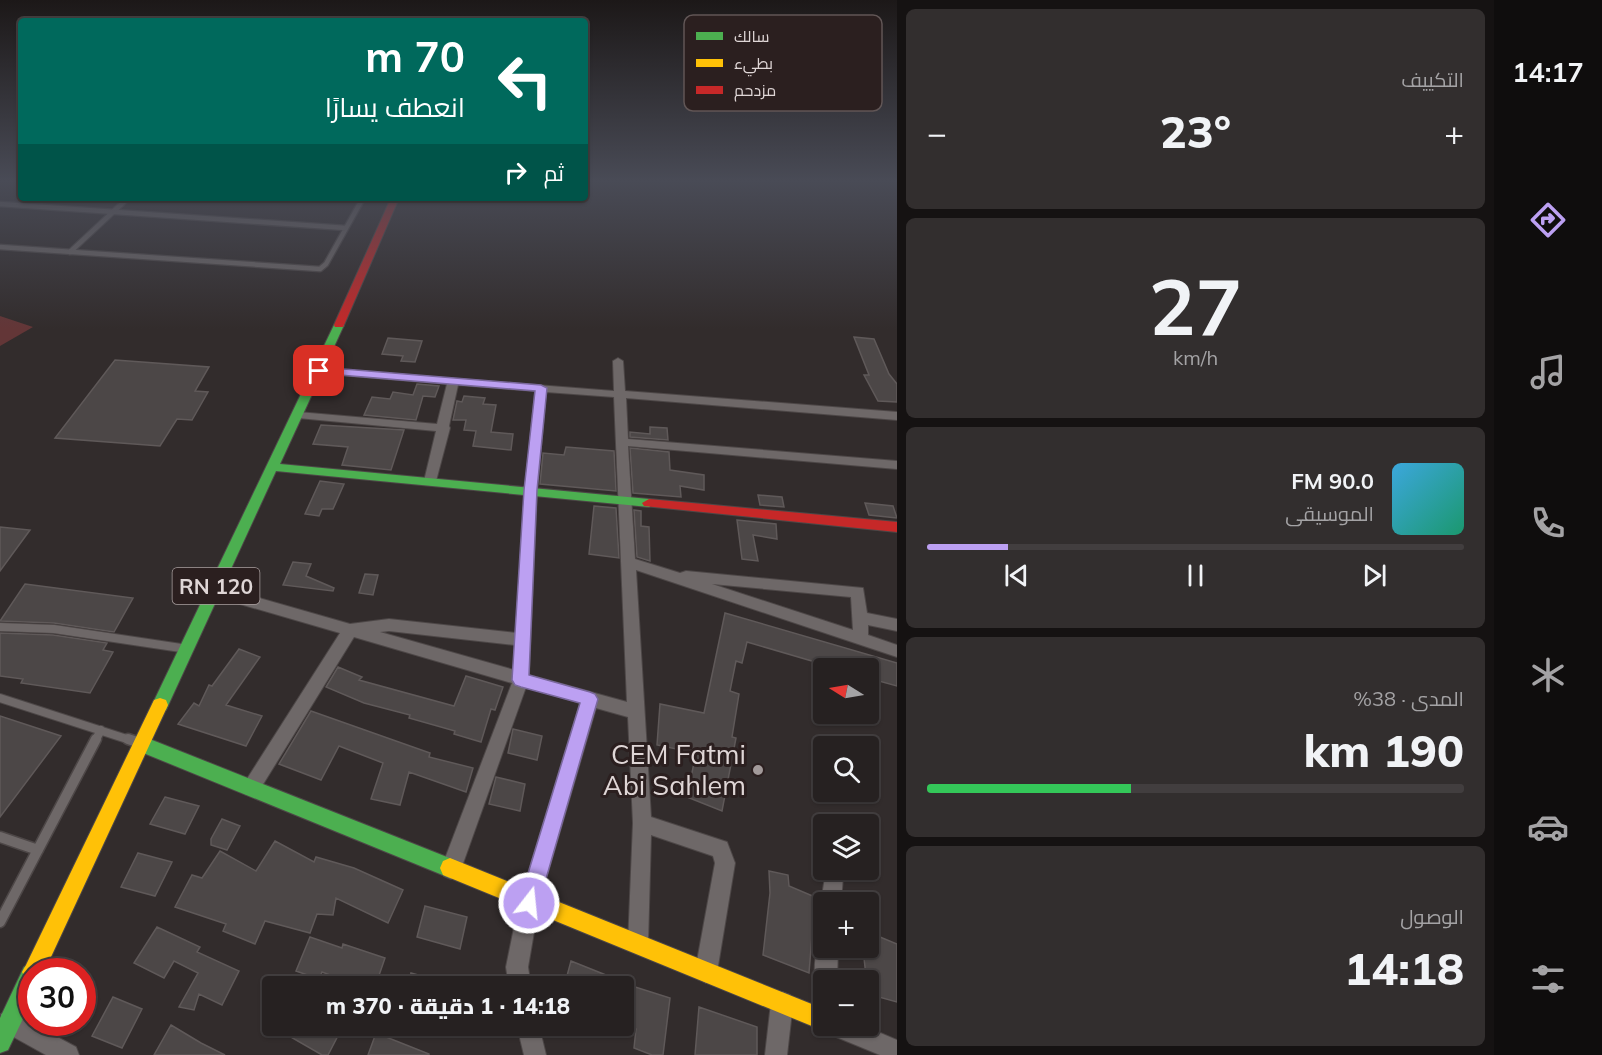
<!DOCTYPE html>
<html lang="ar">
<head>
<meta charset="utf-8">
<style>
  body { margin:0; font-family:Mulish,Cairo,sans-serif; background:#322e2e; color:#f1f3f6; direction:rtl; height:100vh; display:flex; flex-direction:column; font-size:22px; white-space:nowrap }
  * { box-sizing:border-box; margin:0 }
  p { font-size:20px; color:#a4a3a5 }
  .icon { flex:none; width:33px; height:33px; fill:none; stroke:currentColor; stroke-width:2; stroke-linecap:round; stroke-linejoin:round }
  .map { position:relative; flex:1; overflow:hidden; direction:ltr }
  .side { display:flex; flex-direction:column; gap:9px; padding:9px; background:#151212; width:597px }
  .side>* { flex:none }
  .banner { position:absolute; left:18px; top:18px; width:570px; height:183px; border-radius:6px; box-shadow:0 2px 4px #0004,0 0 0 2px #423e3f; direction:rtl; background:#00695c; color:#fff; overflow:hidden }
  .needle { width:39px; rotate:281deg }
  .buttons { position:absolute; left:813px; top:658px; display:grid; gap:12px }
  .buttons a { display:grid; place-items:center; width:66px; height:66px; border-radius:6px; background:#262121; box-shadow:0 2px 4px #0004,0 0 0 2px #423e3f; font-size:30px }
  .speed { position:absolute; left:18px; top:958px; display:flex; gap:12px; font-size:30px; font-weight:700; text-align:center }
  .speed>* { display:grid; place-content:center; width:78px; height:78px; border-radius:50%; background:#262121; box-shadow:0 2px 4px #0004,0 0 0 2px #423e3f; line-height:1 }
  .speed .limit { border:9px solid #d22; background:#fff; color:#111 }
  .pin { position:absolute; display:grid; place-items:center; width:51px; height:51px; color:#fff; margin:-26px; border-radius:12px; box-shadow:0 3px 9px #0006 }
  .me { position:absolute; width:66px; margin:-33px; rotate:16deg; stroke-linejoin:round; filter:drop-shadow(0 0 4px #0008) }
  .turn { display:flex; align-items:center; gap:21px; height:126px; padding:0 24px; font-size:27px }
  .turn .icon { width:78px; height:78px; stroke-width:2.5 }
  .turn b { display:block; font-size:42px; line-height:51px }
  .then { display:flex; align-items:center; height:57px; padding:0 24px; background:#0003; gap:12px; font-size:22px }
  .big { font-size:45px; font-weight:800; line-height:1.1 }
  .side .tile { flex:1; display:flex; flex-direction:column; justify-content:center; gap:9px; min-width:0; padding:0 21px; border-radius:9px; background:#322e2e }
  .side .dial { align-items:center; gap:0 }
  .dial b { font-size:78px; line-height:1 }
  .song { display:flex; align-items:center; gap:18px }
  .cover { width:72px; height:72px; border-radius:9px; background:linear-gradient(135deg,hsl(200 70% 55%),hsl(160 70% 35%)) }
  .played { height:6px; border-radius:3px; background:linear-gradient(90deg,#bca0f2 15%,#423e3f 15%) }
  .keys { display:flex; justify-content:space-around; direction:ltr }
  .heat { display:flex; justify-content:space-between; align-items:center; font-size:33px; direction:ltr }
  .charge { height:9px; border-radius:4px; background:linear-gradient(90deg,#34c759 38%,#423e3f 0) }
  .trip { position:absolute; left:262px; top:976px; width:372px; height:60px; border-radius:6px; background:#262121; box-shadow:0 2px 4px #0004,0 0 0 2px #423e3f; font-weight:800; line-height:60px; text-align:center; direction:rtl }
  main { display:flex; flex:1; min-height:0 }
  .tab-bar { display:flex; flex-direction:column; width:108px; justify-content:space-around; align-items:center; background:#0f0d0d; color:#a4a3a5 }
  .tab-bar .icon { width:42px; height:42px }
  .tab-bar .active { color:#bca0f2 }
  .tab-bar b { font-size:27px; color:#f1f3f6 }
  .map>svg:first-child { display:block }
  .green { fill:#633637 }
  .building { fill:#4c4747; stroke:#5f5959; stroke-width:1.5 }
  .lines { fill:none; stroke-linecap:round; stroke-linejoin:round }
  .lane-far2-casing { stroke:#4d4747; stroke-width:7 }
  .lane-far1-casing { stroke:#4d4747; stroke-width:10 }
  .lane-casing { stroke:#4d4747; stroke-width:13 }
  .street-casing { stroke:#4d4747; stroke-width:2 }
  .fast-casing { stroke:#4d4747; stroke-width:2 }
  .slow-casing { stroke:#4d4747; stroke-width:2 }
  .jam-casing { stroke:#4d4747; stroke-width:2 }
  .lane-far2 { stroke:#6e6868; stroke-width:4.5 }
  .lane-far1 { stroke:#6e6868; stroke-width:8 }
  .lane { stroke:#6e6868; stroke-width:10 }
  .street { fill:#6e6868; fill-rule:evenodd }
  .fast { fill:#4caf50; fill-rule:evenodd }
  .slow { fill:#ffc107; fill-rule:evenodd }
  .jam { fill:#c62828; fill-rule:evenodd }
  .route { fill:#bca0f2; stroke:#7a689d; stroke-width:1.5 }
  .poi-dot { fill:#a29a9a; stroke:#2b1f1f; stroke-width:2 }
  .labels { text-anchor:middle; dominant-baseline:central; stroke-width:6; stroke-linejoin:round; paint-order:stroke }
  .shield { fill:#2b1f1f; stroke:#a99f9f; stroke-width:1.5 }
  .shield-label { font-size:21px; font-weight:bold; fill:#dfd6d6 }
  .near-poi-label { font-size:27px; fill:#dfd6d6; stroke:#2b1f1f; text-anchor:end }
  .key { fill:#2b1f1f; stroke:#615656; stroke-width:1.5 }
  .key-label { font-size:16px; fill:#dfd6d6 }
</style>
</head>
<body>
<main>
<nav class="tab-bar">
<b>14:17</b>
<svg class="icon active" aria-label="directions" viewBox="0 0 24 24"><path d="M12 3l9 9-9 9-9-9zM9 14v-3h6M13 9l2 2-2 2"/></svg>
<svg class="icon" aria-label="music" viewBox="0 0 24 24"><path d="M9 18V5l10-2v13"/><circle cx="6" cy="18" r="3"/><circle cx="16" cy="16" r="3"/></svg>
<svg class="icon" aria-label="phone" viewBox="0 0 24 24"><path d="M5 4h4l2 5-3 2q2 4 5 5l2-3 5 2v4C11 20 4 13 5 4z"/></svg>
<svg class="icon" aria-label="climate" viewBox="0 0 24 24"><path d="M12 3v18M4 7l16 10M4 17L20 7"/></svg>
<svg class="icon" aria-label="car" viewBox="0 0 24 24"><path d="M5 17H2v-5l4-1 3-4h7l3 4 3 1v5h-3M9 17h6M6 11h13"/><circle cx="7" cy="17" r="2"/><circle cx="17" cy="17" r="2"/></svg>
<svg class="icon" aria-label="filters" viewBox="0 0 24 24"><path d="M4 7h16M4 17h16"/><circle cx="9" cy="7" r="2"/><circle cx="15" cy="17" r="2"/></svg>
</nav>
<section class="side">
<div class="tile"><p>التكييف</p>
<div class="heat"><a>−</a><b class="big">23°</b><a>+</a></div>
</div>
<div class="tile dial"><b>27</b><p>km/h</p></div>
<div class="tile">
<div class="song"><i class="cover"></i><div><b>90.0 FM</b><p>الموسيقى</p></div></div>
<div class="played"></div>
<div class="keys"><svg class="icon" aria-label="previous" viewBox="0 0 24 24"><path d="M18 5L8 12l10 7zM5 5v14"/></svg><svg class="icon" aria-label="pause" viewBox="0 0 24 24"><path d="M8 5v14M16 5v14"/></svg><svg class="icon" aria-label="next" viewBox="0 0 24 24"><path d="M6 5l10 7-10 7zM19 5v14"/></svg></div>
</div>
<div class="tile"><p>المدى · 38%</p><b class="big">190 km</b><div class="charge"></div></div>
<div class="tile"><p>الوصول</p><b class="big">14:18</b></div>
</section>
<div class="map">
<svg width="897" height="1055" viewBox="0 0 897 1055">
  <rect width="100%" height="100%" fill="#322c2c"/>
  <!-- green -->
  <path class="green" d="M0,316L33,327L0,346Z"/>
  <!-- building -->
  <path class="building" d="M854,337L874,339L889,374L897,384V402L878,401L864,375H869Z
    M388,338L422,341L415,362L401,361L403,356L382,354Z
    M115,360L209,367L195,391L208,392L192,420L177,419L160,446L55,438Z
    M417,384L439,386L435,397L423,396L416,420L364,415L372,397L390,399L393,392L413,395Z
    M464,396L485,398L483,404L496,405L491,432L513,434L511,450L473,446L476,431L464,430L466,420H453L457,401L462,402Z
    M321,425L404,430L391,470L342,465L348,447L313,444Z
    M650,427L667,428L668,440L630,437V432L650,434Z
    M566,447L614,451L616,491L540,484L543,453L564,455Z
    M630,448L669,452L670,470L704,475V490L680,486L681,497L633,493Z
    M320,481L344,484L333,509H322L319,516L305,514Z
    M758,495L782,497L784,507L760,505Z
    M865,503L893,506L897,518L869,515Z
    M594,506L616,508L619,558L589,554Z
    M634,510L641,511V526L649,527L650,561L637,557Z
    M737,520L776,524L777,539L753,535L758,561L742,559Z
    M0,527L30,530L0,571Z
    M293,562L311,564L306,576L334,588L333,591L283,585Z
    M365,574L378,575L373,595L359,593Z
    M25,584L133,598L114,632L54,623L0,621Z
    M725,613L897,663V686L868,678V669H839L747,642L742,663L736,661L730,691L739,694L732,737L736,738L722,811L687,797L696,753L657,745L660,704L704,713Z
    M0,633L53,635L107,643L103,650L113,652L90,693L21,683L23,679L0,676Z
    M239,649L260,657L226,705L262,716L246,746L178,724L194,703L199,706L209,685L212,686Z
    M338,667L362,677L359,680L454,706L466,676L503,687L495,710L491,709L481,742L454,734L455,731L409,718L410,715L364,703L326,687Z
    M311,711L430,753L429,757L473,768L466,792L409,772L400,805L371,799L383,763L339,746L321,780L279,764Z
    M0,716L61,736L0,817Z
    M513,729L542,736L537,760L508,753Z
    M496,777L525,784L520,811L489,804Z
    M165,797L199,806L185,834L150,824Z
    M222,819L240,826L227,850L211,845V839Z
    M275,841L314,862L316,857L354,868L403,890L388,923L336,898L333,915L317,914L310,933L265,921L255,944L223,931L226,924L175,907L192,875L202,878L220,851L256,871Z
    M138,853L172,862L155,896L121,887Z
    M769,871L788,875L789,886L815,897L809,973L763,955L770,893Z
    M425,906L467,917L460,949L417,937Z
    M157,927L200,947L197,952L239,971L222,1005L199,994L194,1010L179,1007L198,973L174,961L164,978L134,963Z
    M868,932L897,944V1002L868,994L863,949L868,950Z
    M310,937L342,948L343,944L385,958L375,987H362L322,972L319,979L296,971Z
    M571,961L606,975L603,987H564Z
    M411,973L448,983L447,987H408Z
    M632,986L670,998L663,1055H652L634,1048L636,1029L627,1026Z
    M113,997L142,1009L122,1048L92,1036Z
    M699,1007L757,1027V1055H695Z
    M171,1025L201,1043L225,1055H154Z
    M295,1026H343L328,1055H322L289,1036Z
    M376,1033L429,1054V1055H368Z"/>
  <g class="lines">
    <defs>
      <path id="lane-far2" d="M0,204L346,228
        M0,247L320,269L326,264L363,198
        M70,252L128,198"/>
      <path id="lane-far1" d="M0,627L54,629L181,648
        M0,698L133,741
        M95,741L101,730"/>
      <path id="lane" d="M128,739L137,742
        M0,837L38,850
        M0,922L96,739"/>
      <path id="street" d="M618,358L623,361L625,391L897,412V420L626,398L628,439L897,461V469L628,446L635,559L680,573L686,571L863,588L867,613L897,619V631L868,625V635L897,645V657L636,570L651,817L727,842L735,863L717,972L713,979L706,983L699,979L695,972L715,863L713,856L651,835L648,944L645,951L638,954L631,951L628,944L633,823L628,717L596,708L539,903L528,967L531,987H509L506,967L519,903L580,703L526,687L461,869L458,876L451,879L444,876L441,869L512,683L354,637L257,794L251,796L245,794L242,788L245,782L340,633L209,595L207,591L209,587L214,585L350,624L389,619L516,633L525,491L535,391L458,385L449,426L450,428L436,481L430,485L424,481L436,431L298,418L292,415L298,412L437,424L447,384L315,373L314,371L319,368L614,391L613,361ZM546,392L614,397L627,702L529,675L537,491ZM712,584L851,597L853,630ZM389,631L515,645L514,670L380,632Z
        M826,870H840L843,876L841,903H824V909L821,903Z
        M824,939V948H838L837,981H824V991L818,989C813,977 813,948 824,939Z
        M782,992L790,995L793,1003L787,1055H765L771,1003L774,995Z
        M9,1011L76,1047L79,1055H46L1,1030V1014Z
        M517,1026H539L546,1055H524Z
        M826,1026H864L897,1040V1055H880L829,1034Z"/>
      <path id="fast" d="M339,322L344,325L280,464L649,499L656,503L649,507L276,471L166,710L160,712L154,710L152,705L334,325Z
        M142,736L457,861L460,868L457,875L450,878L136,750L133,744L136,738Z
        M32,964L40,967L41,972H32V1000L8,1050L0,1053V1018L24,967Z"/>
      <path id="slow" d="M160,698L166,700L168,705L44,972H32V982L26,979L22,972L26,965L154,700Z
        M450,858L824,1009V1026H833L832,1028L824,1031L443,875L440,868L443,861Z"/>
      <path id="jam" d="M391,198H399L344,325L343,327H335L334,325Z
        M649,499L897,522V532L644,506L642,503Z"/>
    </defs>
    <!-- lane-far2 casing -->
    <use href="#lane-far2" class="lane-far2-casing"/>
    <!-- lane-far1 casing -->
    <use href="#lane-far1" class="lane-far1-casing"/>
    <!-- lane casing -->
    <use href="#lane" class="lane-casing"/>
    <!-- street casing -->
    <use href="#street" class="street-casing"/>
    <!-- fast casing -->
    <use href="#fast" class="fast-casing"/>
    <!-- slow casing -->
    <use href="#slow" class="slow-casing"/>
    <!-- jam casing -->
    <use href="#jam" class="jam-casing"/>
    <!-- lane-far2 -->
    <use href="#lane-far2" class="lane-far2"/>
    <!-- lane-far1 -->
    <use href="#lane-far1" class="lane-far1"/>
    <!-- lane -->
    <use href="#lane" class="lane"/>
    <!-- street -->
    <use href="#street" class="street"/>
    <!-- fast -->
    <use href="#fast" class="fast"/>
    <!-- slow -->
    <use href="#slow" class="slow"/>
    <!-- jam -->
    <use href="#jam" class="jam"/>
  </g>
  <!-- sky -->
  <linearGradient id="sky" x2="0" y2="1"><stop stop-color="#1c1818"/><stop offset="0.55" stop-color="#494b56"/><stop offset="1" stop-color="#494b56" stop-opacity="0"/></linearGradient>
  <rect width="897" height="329" fill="url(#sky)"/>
  <!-- route -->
  <path class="route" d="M319,367L541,385L547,388L537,490L529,675L590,692L595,694L598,699L539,903L536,910L529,913L522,910L519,903L580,703L521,687L515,685L512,680L524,490L535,391L315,373L313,371Z"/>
  <!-- markers -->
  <circle class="poi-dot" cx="758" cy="770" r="6"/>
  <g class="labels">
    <!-- shield labels -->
    <rect class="shield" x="172.5" y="568" width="87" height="36" rx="4.5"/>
    <g class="shield-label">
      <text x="216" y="586">RN 120</text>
    </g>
    <!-- near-poi labels -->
    <g class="near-poi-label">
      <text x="746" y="754">CEM Fatmi<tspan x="746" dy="31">Abi Sahlem</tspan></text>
    </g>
  </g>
  <!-- legend -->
  <rect x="684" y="15" width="198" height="96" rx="9" class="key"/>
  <rect x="696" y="32" width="27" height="8" fill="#4caf50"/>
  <rect x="696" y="59" width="27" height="8" fill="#ffc107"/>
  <rect x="696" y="86" width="27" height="8" fill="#c62828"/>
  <g class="key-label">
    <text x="734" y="42">سالك</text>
    <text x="734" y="69">بطيء</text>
    <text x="734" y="96">مزدحم</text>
  </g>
</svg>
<div class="buttons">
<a><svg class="needle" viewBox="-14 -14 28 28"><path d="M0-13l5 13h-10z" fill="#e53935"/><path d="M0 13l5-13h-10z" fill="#a4a3a5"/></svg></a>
<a><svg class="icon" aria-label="search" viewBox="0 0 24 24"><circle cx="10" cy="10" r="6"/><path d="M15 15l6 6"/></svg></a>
<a><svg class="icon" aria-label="layers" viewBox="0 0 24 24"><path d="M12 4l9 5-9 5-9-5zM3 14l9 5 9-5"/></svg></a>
<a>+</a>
<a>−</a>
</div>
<div class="speed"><div class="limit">30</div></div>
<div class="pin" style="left:319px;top:371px;background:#d93025"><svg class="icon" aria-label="arrive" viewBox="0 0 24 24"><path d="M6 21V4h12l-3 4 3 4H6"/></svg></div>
<svg class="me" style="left:529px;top:903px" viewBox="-20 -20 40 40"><circle r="17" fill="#bca0f2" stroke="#fff" stroke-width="3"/><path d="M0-11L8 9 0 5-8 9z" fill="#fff"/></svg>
<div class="trip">14:18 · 1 دقيقة · 370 m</div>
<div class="banner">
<div class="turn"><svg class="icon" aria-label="left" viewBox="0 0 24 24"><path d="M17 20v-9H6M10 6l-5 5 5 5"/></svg><div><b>70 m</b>انعطف يسارًا</div></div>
<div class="then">ثم<svg class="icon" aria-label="right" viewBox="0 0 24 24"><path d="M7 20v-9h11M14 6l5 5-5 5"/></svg></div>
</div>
</div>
</main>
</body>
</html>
